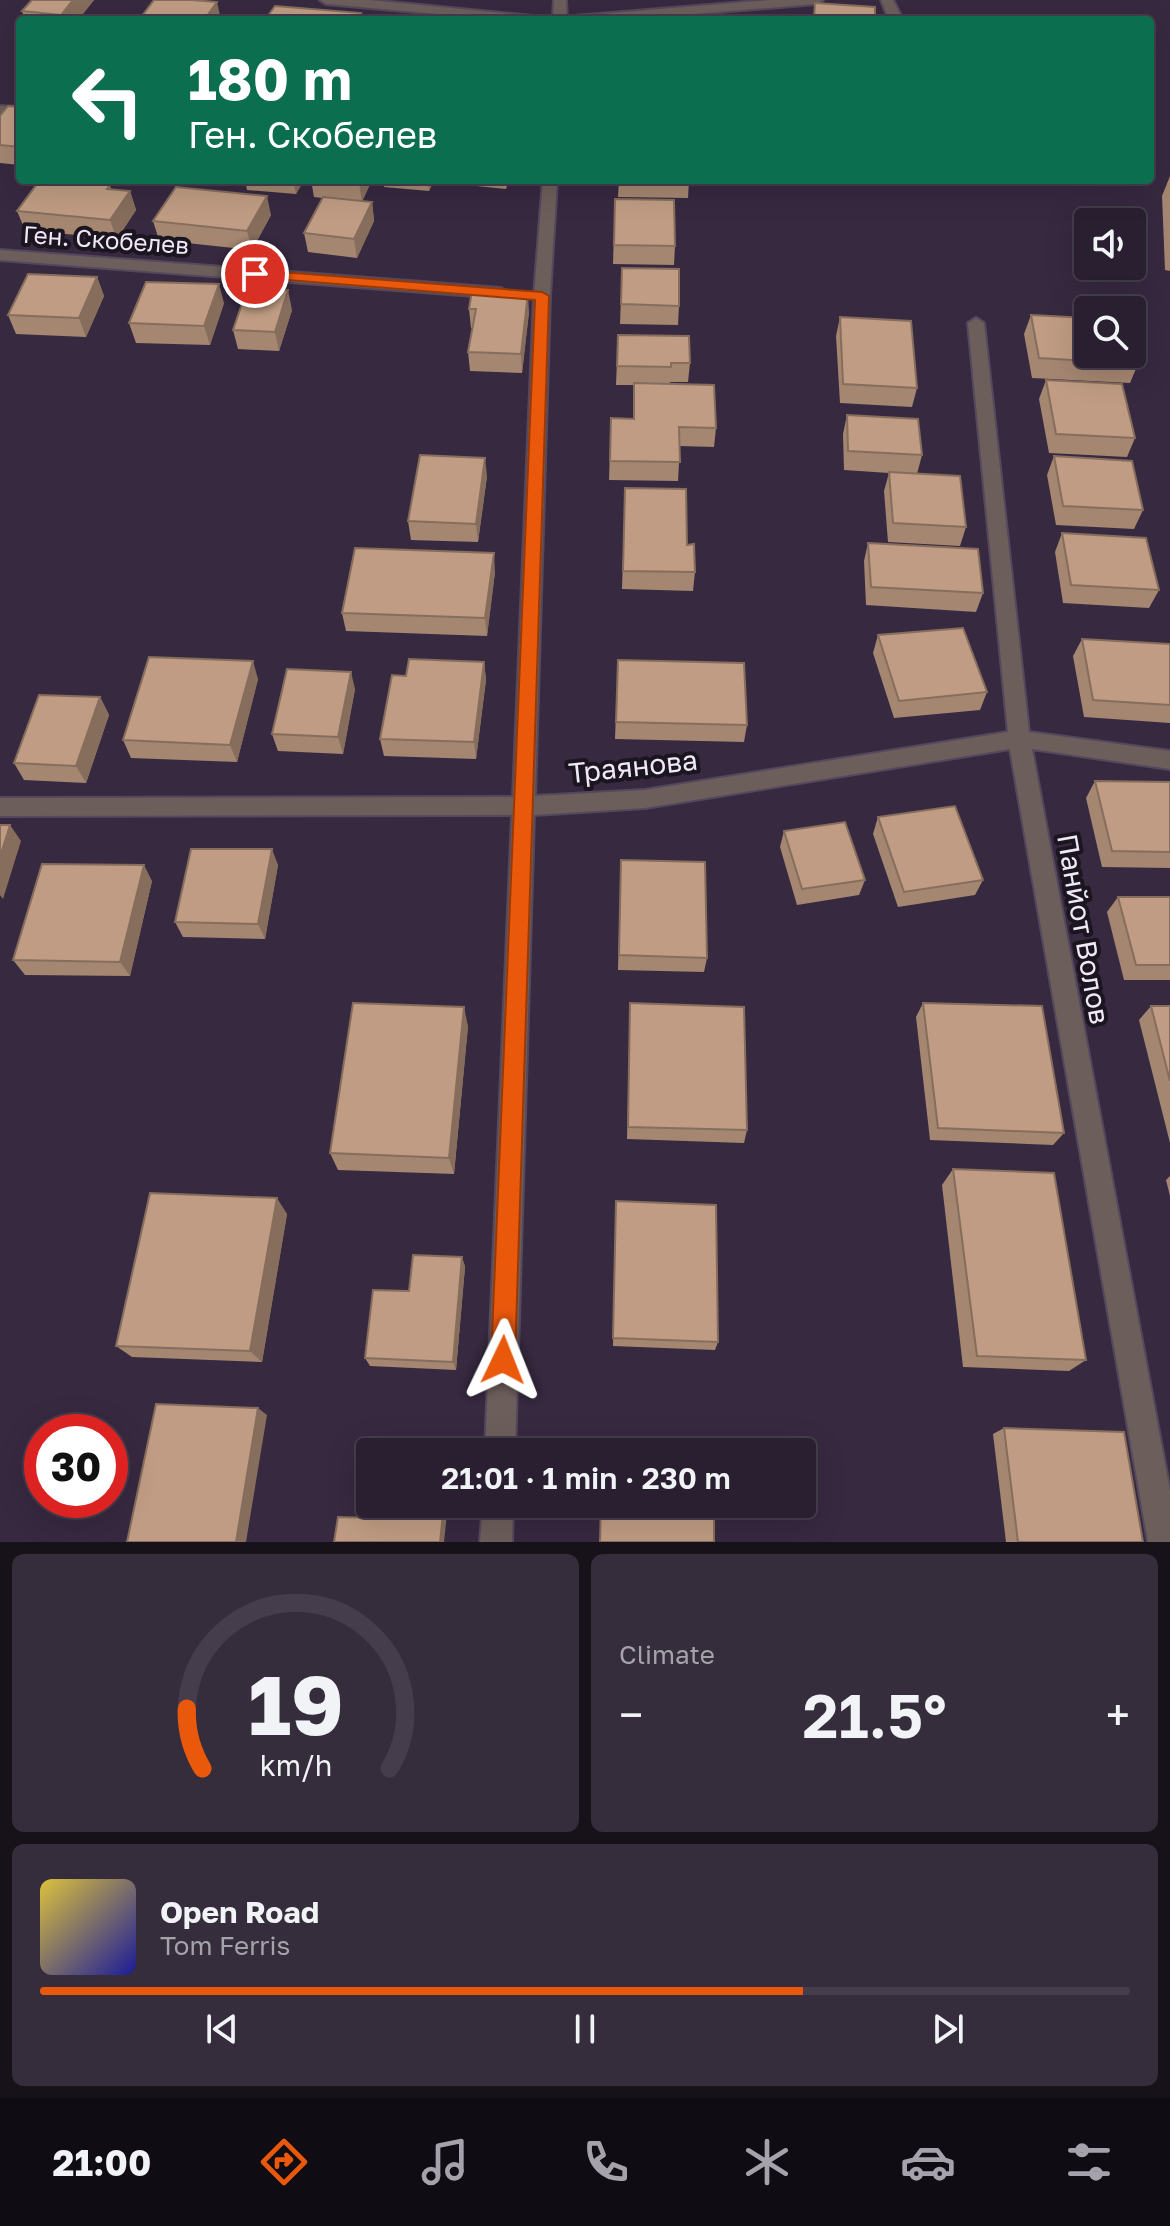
<!DOCTYPE html>
<html lang="en">
<head>
<meta charset="utf-8">
<style>
  body { margin:0; font-family:"Golos Text",sans-serif; background:#352c3c; color:#f1f3f6; height:100vh; display:flex; flex-direction:column; font-size:30px; white-space:nowrap }
  * { box-sizing:border-box; margin:0 }
  p { font-size:26px; color:#a5a2ab }
  .icon { flex:none; width:44px; height:44px; fill:none; stroke:currentColor; stroke-width:2; stroke-linecap:round; stroke-linejoin:round }
  .map { position:relative; height:1542px; overflow:hidden }
  .drawer { display:flex; flex-direction:column; gap:12px; padding:12px; background:#17111a; flex:1 }
  .drawer>* { flex:none }
  .banner { position:absolute; left:16px; top:16px; width:1138px; height:168px; border-radius:8px; box-shadow:0 8px 32px #0002,0 0 0 2px #453d4c; background:#0b6e4f; color:#fff; overflow:hidden }
  .tools { position:absolute; left:1074px; top:208px; display:grid; gap:16px }
  .tools a { display:grid; place-items:center; width:72px; height:72px; border-radius:8px; background:#291f30; box-shadow:0 8px 32px #0002,0 0 0 2px #453d4c; font-size:40px }
  .speed { position:absolute; left:24px; top:1414px; display:flex; gap:16px; font-size:40px; font-weight:700; text-align:center }
  .speed>* { display:grid; place-content:center; width:104px; height:104px; border-radius:50%; background:#291f30; box-shadow:0 8px 32px #0002,0 0 0 2px #453d4c; line-height:1 }
  .speed .limit { border:12px solid #d22; background:#fff; color:#111 }
  .pin { position:absolute; display:grid; place-items:center; width:68px; height:68px; color:#fff; margin:-34px; border:4px solid #fff; border-radius:50%; box-shadow:0 2px 8px #0007 }
  .me { position:absolute; width:88px; margin:-44px; rotate:2deg; stroke-linejoin:round; filter:drop-shadow(0 0 6px #0008) }
  .turn { display:flex; align-items:center; gap:28px; height:168px; padding:0 40px; font-size:36px }
  .turn .icon { width:104px; height:104px; stroke-width:2.5 }
  .turn b { display:block; font-size:56px; line-height:68px }
  .big { font-size:60px; font-weight:600; line-height:1.1 }
  .drawer .card { flex:1; display:flex; flex-direction:column; justify-content:center; gap:12px; min-width:0; padding:0 28px; border-radius:12px; background:#352c3c }
  .drawer .dial { align-items:center; gap:0 }
  .dial svg { height:208px; overflow:visible; fill:none; stroke:#453d4c; stroke-width:7; stroke-linecap:round; text-anchor:middle }
  .dial text { fill:#f1f3f6; stroke:none }
  .song { display:flex; align-items:center; gap:24px }
  .cover { width:96px; height:96px; border-radius:12px; background:linear-gradient(135deg,hsl(50 70% 55%),hsl(240 70% 35%)) }
  .played { height:8px; border-radius:4px; background:linear-gradient(90deg,#ea580c 70%,#453d4c 70%) }
  .keys { display:flex; justify-content:space-around; direction:ltr }
  .heat { display:flex; justify-content:space-between; align-items:center; font-size:44px; direction:ltr }
  .drawer .tiles { flex:1; display:grid; gap:12px; grid-template-columns:1fr 1fr }
  .card:last-child { grid-column:span 2 }
  .trip { position:absolute; left:356px; top:1438px; width:460px; height:80px; border-radius:8px; background:#291f30; box-shadow:0 8px 32px #0002,0 0 0 2px #453d4c; font-weight:600; line-height:80px; text-align:center }
  .menu { display:flex; height:128px; justify-content:space-around; align-items:center; background:#100c13; color:#a5a2ab }
  .menu .icon { width:56px; height:56px }
  .menu .on { color:#ea580c }
  .menu b { font-size:36px; color:#f1f3f6 }
  .map>svg:first-child { display:block }
  .lines { fill:none; stroke-linecap:round; stroke-linejoin:round }
  .service-casing { stroke:#55485d; stroke-width:4 }
  .minor-casing { stroke:#55485d; stroke-width:4 }
  .service { fill:#6c5e5b; fill-rule:evenodd }
  .minor { fill:#6c5e5b; fill-rule:evenodd }
  .wall { fill:#a48671 }
  .shaded-wall { fill:#866d5c }
  .building { fill:#bf9c83; stroke:#866d5c; stroke-width:2 }
  .route { fill:#ea580c; stroke:#983908; stroke-width:2 }
  .labels { text-anchor:middle; dominant-baseline:central; stroke-width:8; stroke-linejoin:round; paint-order:stroke }
  .far-street-label { font-size:24px; fill:#f1e8f7; stroke:#1b151f }
  .street-label { font-size:28px; fill:#f1e8f7; stroke:#1b151f }
</style>
</head>
<body>
<div class="map">
<svg width="1170" height="1542" viewBox="0 0 1170 1542">
  <rect width="100%" height="100%" fill="#372940"/>
  <g class="lines">
    <defs>
      <path id="service" d="M881,0H893L903,20H889Z"/>
      <path id="minor" d="M320,0H369L553,18L554,0H566L567,20H505L326,4Z
        M770,0H823L817,4L621,20H567L574,16Z
        M0,106L20,107V115L0,114Z
        M543,180H557L550,296L535,796L645,790L1008,732L968,323L976,318L984,323L1029,732L1170,751V769L1032,749L1170,1491V1542H1148L1010,749L645,808L534,815L515,1452H485L512,815L0,816V798L513,797L534,296Z
        M0,250L501,288L509,293L501,298L0,260Z
        M483,1504H513L512,1542H480Z"/>
    </defs>
    <!-- service casing -->
    <use href="#service" class="service-casing"/>
    <!-- minor casing -->
    <use href="#minor" class="minor-casing"/>
    <!-- service -->
    <use href="#service" class="service"/>
    <!-- minor -->
    <use href="#minor" class="minor"/>
  </g>
  <!-- wall -->
  <path class="wall" d="M32,0H94L78,20H25L22,11Z
    M142,16L221,20H143Z
    M20,107V165L0,163V116Z
    M1170,176V271L1165,270L1162,196Z
    M205,180H233L232,183Z
    M245,180H304L296,194L247,190Z
    M311,180H372L362,201L372,202L374,221L357,258L308,252L304,233L323,198L314,197Z
    M383,180H434L429,191L384,187Z
    M457,180H509L506,189L457,184Z
    M619,180H689L688,198L618,197Z
    M110,185L111,189L130,191L136,210L117,239L25,230L17,211Z
    M615,199L675,246L674,265L613,264Z
    M271,215L252,250L159,240L153,221Z
    M622,268L679,306L678,325L620,324Z
    M97,277L104,296L86,337L16,334L8,315Z
    M224,303L210,345L136,343L129,323Z
    M469,309L529,312L522,373L470,371L468,352L473,328H471Z
    M292,310L279,351L238,349L233,330Z
    M1031,315L1138,364L1130,383L1032,378L1024,334Z
    M840,317L917,388L912,407L840,403L836,336Z
    M618,335L690,363L688,382H670V384L716,428L714,447L680,446L678,481L609,480L611,418L633,419L634,385H616Z
    M1046,380L1135,438L1127,457L1049,453L1039,399Z
    M847,415L922,455L917,474L966,527L960,546L888,542L884,491L889,473L844,470L843,434Z
    M1054,456L1143,510L1134,529L1056,525L1047,475Z
    M487,476L478,542L411,540L408,521Z
    M625,488L687,545L695,572L693,591L622,589Z
    M1062,533L1159,590L1149,608L1063,603L1055,552Z
    M868,543L983,593L976,612L866,605L864,561Z
    M495,572L487,636L346,631L342,613Z
    M878,635L987,692L980,710L894,718L873,653Z
    M1082,639L1170,644V723L1084,717L1073,656Z
    M618,660L747,725L744,742L615,739Z
    M484,662L486,680L476,759L384,756L380,739L406,676Z
    M258,679L237,762L131,758L123,740Z
    M355,689L343,754L278,751L272,734Z
    M100,697L109,715L86,783L24,780L14,763Z
    M1095,781L1170,782V868L1102,867L1086,798Z
    M878,817L983,880L975,895L898,907L873,834Z
    M784,831L865,880L859,895L797,905L780,847Z
    M621,860L707,958L704,972L618,970Z
    M278,865L265,939L183,937L175,922Z
    M152,881L130,976L25,975L13,960Z
    M1118,897H1170V980H1124L1107,912Z
    M630,1003L747,1130L744,1143L627,1139Z
    M923,1003L1064,1133L1053,1145L930,1140L916,1017Z
    M1151,1006H1170V1143L1139,1020Z
    M468,1026L454,1174L338,1170L330,1153Z
    M953,1169L1086,1360L1069,1371L963,1367L942,1185Z
    M1170,1176V1196L1166,1180Z
    M616,1212L718,1342L715,1350L613,1346Z
    M287,1214L262,1362L132,1357L116,1346Z
    M462,1257L465,1267L456,1370L370,1366L365,1358L409,1291Z
    M1004,1428L1143,1542H1006L993,1434Z"/>
  <!-- shaded-wall -->
  <path class="shaded-wall" d="M73,0H94L78,20H63L61,15Z
    M217,2L221,20H204Z
    M293,180H304L296,194Z
    M360,180H372L362,202L359,183Z
    M428,180H434L429,191Z
    M130,191L136,210L117,239L110,220Z
    M267,196L271,215L252,250L247,231Z
    M372,202L374,221L357,258L354,239Z
    M97,277L104,296L86,337L79,318Z
    M219,284L224,303L210,345L204,326Z
    M288,290L292,310L279,351L275,332Z
    M528,293L529,312L522,373L521,354Z
    M485,458L487,476L478,542L476,524Z
    M494,553L495,572L487,636L485,618Z
    M253,661L258,679L237,762L230,745Z
    M484,662L486,680L476,759L474,742Z
    M351,672L355,689L343,754L338,737Z
    M100,697L109,715L86,783L76,766Z
    M10,825L21,841L3,899L0,895V857Z
    M272,849L278,865L265,939L258,924Z
    M144,865L152,881L130,976L120,962Z
    M464,1007L468,1026L454,1174L449,1158Z
    M277,1198L287,1214L262,1362L250,1351Z
    M462,1257L465,1267L456,1370L453,1362Z
    M258,1408L267,1415L246,1542H236Z
    M444,1504H448L444,1542H440Z"/>
  <!-- building -->
  <path class="building" d="M32,0H73L61,15L22,11Z
    M154,0H191L217,2L204,20H189L142,16Z
    M815,3L875,7V20H770L771,15L814,18Z
    M275,6L361,13L357,20H265Z
    M391,15L453,20H388Z
    M8,106L20,107V147L0,145V116Z
    M40,180H57L110,185L107,189L130,191L110,220L17,211Z
    M332,180H360L359,183Z
    M176,187L267,196L247,231L153,221Z
    M323,197L372,202L354,239L304,233Z
    M615,199L674,200L675,246L614,245Z
    M622,268L679,269V306L621,304Z
    M28,274L97,277L79,318L8,315Z
    M146,282L219,284L204,326L129,323Z
    M247,289L288,290L275,332L233,330Z
    M472,291L528,293L521,354L468,352L476,309H469Z
    M1031,315L1088,318V354H1132V339L1138,364L1039,358Z
    M840,317L911,321L917,388L843,384Z
    M618,335L689,336L690,363H671V367L617,366Z
    M1046,380L1122,384L1135,438L1056,434Z
    M634,383L714,385L716,428L679,427L680,462L610,461L611,418L634,419Z
    M847,415L918,419L922,455L848,451Z
    M420,455L485,458L476,524L408,521Z
    M1054,456L1132,461L1143,510L1063,506Z
    M889,472L960,476L966,527L893,523Z
    M625,488L686,489L687,545L694,544L695,572L623,571Z
    M1062,533L1146,538L1159,590L1071,585Z
    M868,543L978,549L983,593L871,587Z
    M355,548L494,553L485,618L342,613Z
    M963,628L987,692L899,701L878,635Z
    M1082,639L1170,644V705L1093,700Z
    M149,657L253,661L230,745L123,740Z
    M409,659L484,662L474,742L380,739L392,675L406,676Z
    M618,660L744,663L747,725L616,722Z
    M287,669L351,672L338,737L272,734Z
    M39,695L100,697L76,766L14,763Z
    M1095,781L1170,782V852L1112,851Z
    M955,806L983,880L904,892L878,817Z
    M845,822L865,880L802,889L784,831Z
    M0,825H10L0,857Z
    M191,849H272L258,924L175,922Z
    M621,860L705,862L707,958L619,955Z
    M42,864L144,865L120,962L13,960Z
    M1118,897H1170V965H1136Z
    M353,1003L464,1007L449,1158L330,1153Z
    M630,1003L744,1007L747,1130L628,1127Z
    M923,1003L1042,1006L1064,1133L938,1128Z
    M1151,1006H1170V1081Z
    M953,1169L1054,1173L1086,1360L977,1356Z
    M150,1193L277,1198L250,1351L116,1346Z
    M616,1201L716,1205L718,1342L613,1338Z
    M413,1255L462,1257L453,1362L365,1358L373,1290L409,1291Z
    M156,1404L258,1408L236,1542H127Z
    M1004,1428L1124,1432L1143,1542H1018Z
    M378,1504H444L440,1542H334L338,1517L376,1518Z
    M601,1504H714V1542H600Z"/>
  <!-- route -->
  <path class="route" d="M255,270L542,292L549,296L515,1360L511,1368L503,1372L495,1368L491,1360L535,300L250,277V272Z"/>
  <g class="labels">
    <!-- far-street labels -->
    <g class="far-street-label">
      <text transform="translate(106 239) rotate(4)">Ген. Скобелев</text>
    </g>
    <!-- street labels -->
    <g class="street-label">
      <text transform="translate(633 766) rotate(-6)">Траянова</text>
      <text transform="translate(1084 929) rotate(80)">Панйот Волов</text>
    </g>
  </g>
</svg>
<div class="tools">
<a><svg class="icon" aria-label="sound" viewBox="0 0 24 24"><path d="M4 9h4l5-4v14l-5-4H4zM17 9q2 3 0 6"/></svg></a>
<a><svg class="icon" aria-label="search" viewBox="0 0 24 24"><circle cx="10" cy="10" r="6"/><path d="M15 15l6 6"/></svg></a>
</div>
<div class="speed"><div class="limit">30</div></div>
<div class="pin" style="left:255px;top:274px;background:#d93025"><svg class="icon" aria-label="arrive" viewBox="0 0 24 24"><path d="M6 21V4h12l-3 4 3 4H6"/></svg></div>
<svg class="me" style="left:503px;top:1360px" viewBox="-20 -20 40 40"><path d="M0-17L14 15 0 8-14 15z" fill="#ea580c" stroke="#fff" stroke-width="4"/></svg>
<div class="trip">21:01 · 1 min · 230 m</div>
<div class="banner">
<div class="turn"><svg class="icon" aria-label="left" viewBox="0 0 24 24"><path d="M17 20v-9H6M10 6l-5 5 5 5"/></svg><div><b>180 m</b>Ген. Скобелев</div></div>
</div>
</div>
<section class="drawer">
<div class="tiles">
<div class="card dial"><svg viewBox="0 0 100 80">
<path d="M14 69A42 42 0 1 1 86 69"/>
<path d="M14 69A42 42 0 0 1 8 46" stroke="#ea580c"/>
<text x="50" y="56" font-size="32" font-weight="700">19</text>
<text x="50" y="72" font-size="11">km/h</text>
</svg></div>
<div class="card"><p>Climate</p>
<div class="heat"><a>−</a><b class="big">21.5°</b><a>+</a></div>
</div>
<div class="card">
<div class="song"><i class="cover"></i><div><b>Open Road</b><p>Tom Ferris</p></div></div>
<div class="played"></div>
<div class="keys"><svg class="icon" aria-label="previous" viewBox="0 0 24 24"><path d="M18 5L8 12l10 7zM5 5v14"/></svg><svg class="icon" aria-label="pause" viewBox="0 0 24 24"><path d="M8 5v14M16 5v14"/></svg><svg class="icon" aria-label="next" viewBox="0 0 24 24"><path d="M6 5l10 7-10 7zM19 5v14"/></svg></div>
</div>
</div>
</section>
<nav class="menu">
<b>21:00</b>
<svg class="icon on" aria-label="directions" viewBox="0 0 24 24"><path d="M12 3l9 9-9 9-9-9zM9 14v-3h6M13 9l2 2-2 2"/></svg>
<svg class="icon" aria-label="music" viewBox="0 0 24 24"><path d="M9 18V5l10-2v13"/><circle cx="6" cy="18" r="3"/><circle cx="16" cy="16" r="3"/></svg>
<svg class="icon" aria-label="phone" viewBox="0 0 24 24"><path d="M5 4h4l2 5-3 2q2 4 5 5l2-3 5 2v4C11 20 4 13 5 4z"/></svg>
<svg class="icon" aria-label="climate" viewBox="0 0 24 24"><path d="M12 3v18M4 7l16 10M4 17L20 7"/></svg>
<svg class="icon" aria-label="car" viewBox="0 0 24 24"><path d="M5 17H2v-5l4-1 3-4h7l3 4 3 1v5h-3M9 17h6M6 11h13"/><circle cx="7" cy="17" r="2"/><circle cx="17" cy="17" r="2"/></svg>
<svg class="icon" aria-label="filters" viewBox="0 0 24 24"><path d="M4 7h16M4 17h16"/><circle cx="9" cy="7" r="2"/><circle cx="15" cy="17" r="2"/></svg>
</nav>
</body>
</html>
